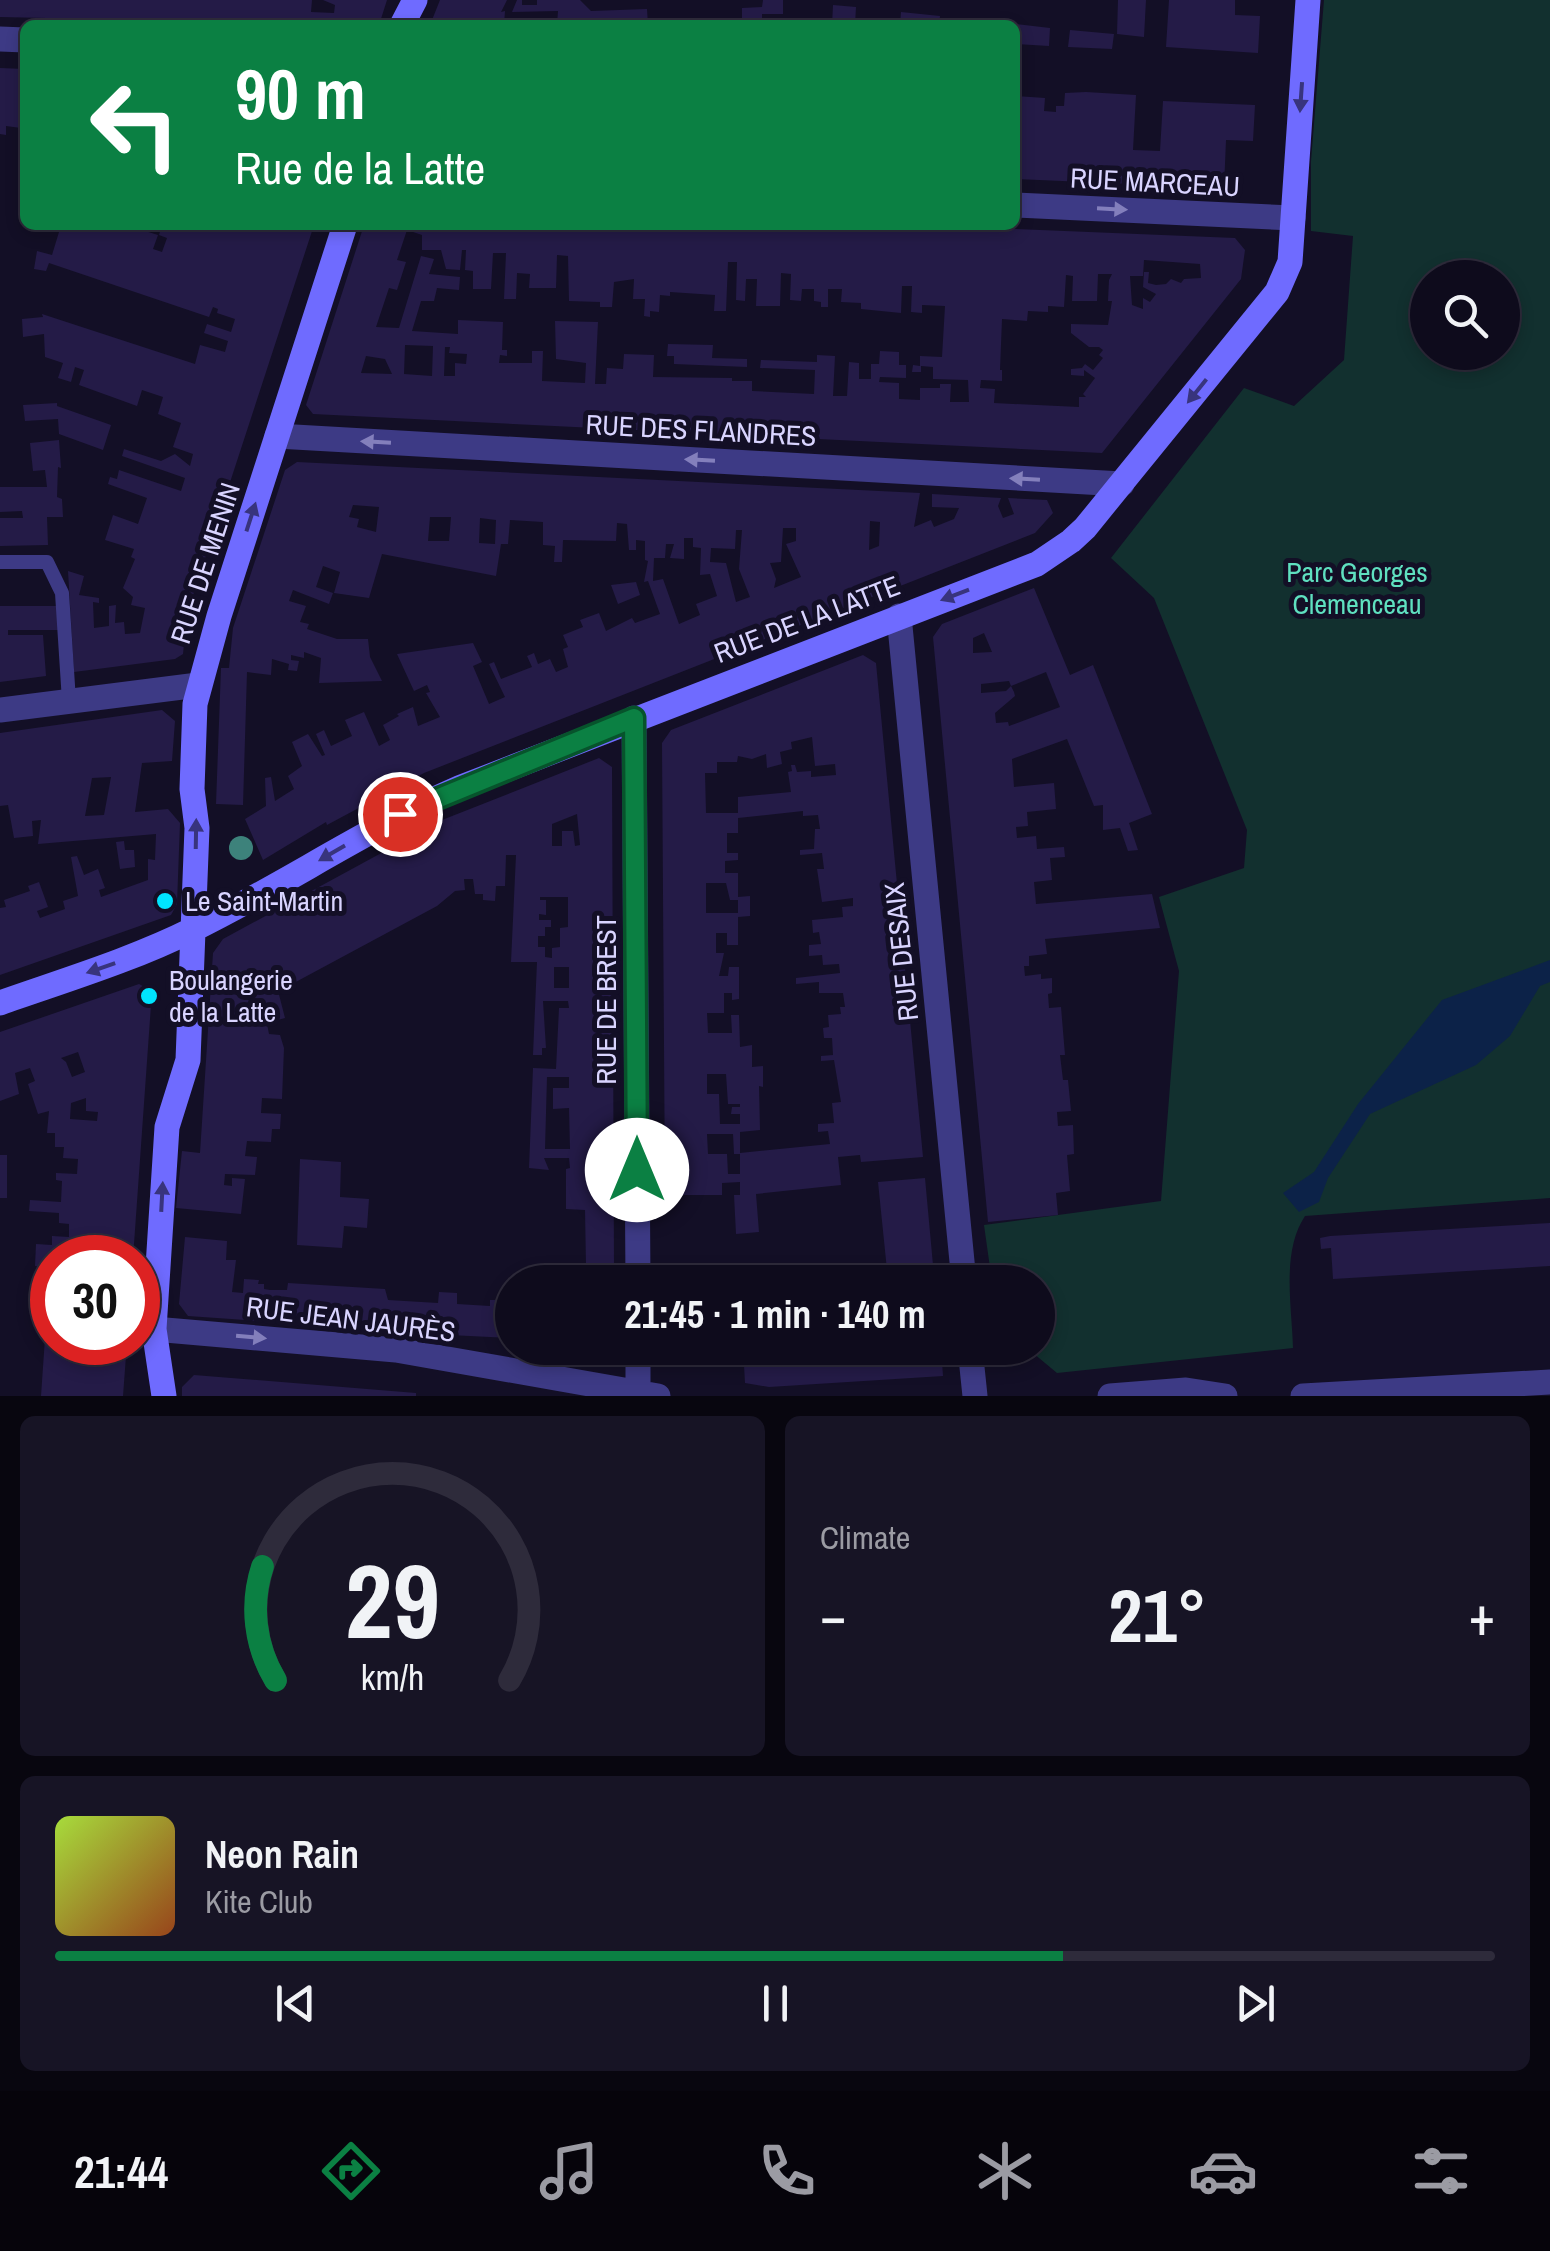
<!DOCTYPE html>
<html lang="en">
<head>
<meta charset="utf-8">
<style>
  body { margin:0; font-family:"Archivo Narrow",sans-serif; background:#171425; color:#f1f3f6; height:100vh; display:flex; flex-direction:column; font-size:38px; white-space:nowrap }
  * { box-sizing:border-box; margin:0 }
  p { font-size:32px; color:#9b9ba3 }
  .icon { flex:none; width:55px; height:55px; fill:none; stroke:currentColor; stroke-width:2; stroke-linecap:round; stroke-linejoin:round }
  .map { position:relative; height:1396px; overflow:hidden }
  .drawer { display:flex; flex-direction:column; gap:20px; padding:20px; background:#08060f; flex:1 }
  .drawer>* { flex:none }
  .guide { position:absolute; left:20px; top:20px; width:1000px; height:210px; border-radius:15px; box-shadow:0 5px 15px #0003,0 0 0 2px #2e2b3b; background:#0b8043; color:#fff; overflow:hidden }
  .buttons { position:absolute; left:1410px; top:260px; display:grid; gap:20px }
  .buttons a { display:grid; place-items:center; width:110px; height:110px; border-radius:50%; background:#0e0b1c; box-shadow:0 5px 15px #0003,0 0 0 2px #2e2b3b; font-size:50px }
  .speed { position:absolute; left:30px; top:1235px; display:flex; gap:20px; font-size:50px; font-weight:700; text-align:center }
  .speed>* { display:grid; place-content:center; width:130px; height:130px; border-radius:50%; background:#0e0b1c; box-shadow:0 5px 15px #0003,0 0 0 2px #2e2b3b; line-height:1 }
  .speed .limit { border:15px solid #d22; background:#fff; color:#111 }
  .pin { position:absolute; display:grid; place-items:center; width:85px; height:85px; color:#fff; margin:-42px; border:5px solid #fff; border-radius:50%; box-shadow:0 2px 10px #0007 }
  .me { position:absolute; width:110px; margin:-55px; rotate:0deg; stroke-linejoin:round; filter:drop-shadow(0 0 8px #0008) }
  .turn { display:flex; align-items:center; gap:35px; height:210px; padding:0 50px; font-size:45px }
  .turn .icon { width:130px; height:130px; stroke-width:2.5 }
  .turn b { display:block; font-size:70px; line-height:85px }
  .big { font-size:75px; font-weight:700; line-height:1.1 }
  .drawer .tile { flex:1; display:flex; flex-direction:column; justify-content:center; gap:15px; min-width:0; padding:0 35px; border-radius:15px; background:#171425 }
  .drawer .dial { align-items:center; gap:0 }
  .dial svg { height:260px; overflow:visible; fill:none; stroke:#2e2b3b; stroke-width:7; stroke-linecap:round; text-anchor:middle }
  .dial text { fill:#f1f3f6; stroke:none }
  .song { display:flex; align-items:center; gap:30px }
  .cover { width:120px; height:120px; border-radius:15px; background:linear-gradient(135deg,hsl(80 70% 55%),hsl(20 70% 35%)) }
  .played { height:10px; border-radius:5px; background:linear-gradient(90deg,#0b8043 70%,#2e2b3b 70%) }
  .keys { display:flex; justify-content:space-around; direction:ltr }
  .heat { display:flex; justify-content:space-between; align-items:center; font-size:55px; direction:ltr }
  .drawer .tiles { flex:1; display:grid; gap:20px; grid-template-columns:1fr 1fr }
  .tile:last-child { grid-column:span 2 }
  .trip { position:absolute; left:495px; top:1265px; width:560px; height:100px; border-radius:50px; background:#0e0b1c; box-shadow:0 5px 15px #0003,0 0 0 2px #2e2b3b; font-weight:700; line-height:100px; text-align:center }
  .tabs { display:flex; height:160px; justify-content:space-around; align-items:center; background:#06040b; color:#9b9ba3 }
  .tabs .icon { width:70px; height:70px }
  .tabs .current { color:#0b8043 }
  .tabs b { font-size:45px; color:#f1f3f6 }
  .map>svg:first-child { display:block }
  .green { fill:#12302f; fill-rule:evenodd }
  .water { fill:#0c2248 }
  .building { fill:#241b47; fill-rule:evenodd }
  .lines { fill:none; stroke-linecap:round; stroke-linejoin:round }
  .lane { stroke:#3d3a85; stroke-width:14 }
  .street { stroke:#3d3a85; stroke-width:25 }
  .secondary { stroke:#6f6bff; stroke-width:25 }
  .tree { fill:#3d827b }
  .oneway { fill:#38347d }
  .oneway2 { fill:#837fbc }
  .route-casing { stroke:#07532c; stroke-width:25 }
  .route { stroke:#0b8043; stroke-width:18 }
  .poi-dot { fill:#00e5ff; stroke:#130f26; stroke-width:4 }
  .labels { text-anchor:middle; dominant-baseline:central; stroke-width:10; stroke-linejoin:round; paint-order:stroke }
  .street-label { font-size:28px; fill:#d9d4ff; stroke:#130f26 }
  .park-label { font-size:28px; fill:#5fe0c0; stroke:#130f26 }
  .poi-label { font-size:28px; fill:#d9d4ff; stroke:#130f26; text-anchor:start }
</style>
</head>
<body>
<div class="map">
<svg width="1550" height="1396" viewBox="0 0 1550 1396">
  <rect width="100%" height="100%" fill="#130f26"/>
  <!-- green -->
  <path class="green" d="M1324,0H1550V1198L1305,1216C1281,1252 1292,1307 1293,1348L1057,1373L1027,1348H1038V1282H992L984,1225L1161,1201L1179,971L1159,897L1244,868L1247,830L1154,598L1111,558L1244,388L1294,406L1344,360L1353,236L1311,231V161ZM1428,278H1502V352H1428Z"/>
  <!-- water -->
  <path class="water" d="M1550,960V982L1540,986L1510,1036L1476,1065L1370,1114L1328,1178L1319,1202L1299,1212L1283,1193L1314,1172L1358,1104L1442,1000Z"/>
  <!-- building -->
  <path class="building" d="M0,0H312L311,12L334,13L335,5L323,0H387L380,22L374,25L0,17Z
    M440,0H507L501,12L505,11L504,25H430Z
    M517,0H522V5H537V0H580L591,11L647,9L648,25H557L558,11L512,12Z
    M763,0H783V14H762V21L742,20V8L762,7Z
    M1118,0H1146L1144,37L1117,34Z
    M1169,0H1235V15L1260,16L1258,53L1166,47Z
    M833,5L856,7L855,25H832Z
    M901,12L940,16L939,25H900Z
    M1015,24L1050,28L1049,46L1015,44Z
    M1070,30L1114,34L1112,49L1068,47Z
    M0,68L25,69V139L21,138V128L6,126V135L0,134Z
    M1086,92L1136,95L1133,150L1160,151L1163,101L1255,105L1253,141L1226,140L1224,188L1015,179V96L1045,98L1044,111L1056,112V106H1064L1065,93Z
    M46,225H126L158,235L153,249L162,252L167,238L159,235L162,225H209L225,230L227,225H314L187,614L183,654L175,659L74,672L68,571L84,576L79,595L99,598V603L93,602L94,628L109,626V606L116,605L115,623L124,622L125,634L140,633L145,608L131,605L133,597L123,588L135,559L131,557L134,549L105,540L113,515L138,524L147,498L108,484L110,477L117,479L119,470L181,491L185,478L122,456L124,449L161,461L175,454L190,466L193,454L173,447L181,423L158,414L163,397L142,390L137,406L79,385L84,370L75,367L71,382L58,378L63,363L45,357L44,334L23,337L22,319L43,317L42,314L195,364L200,345L225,352L228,341L204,333L207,324L231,332L235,319L217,313L218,309L213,307L209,317L49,263L46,271L34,269L37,251L52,255L59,232L46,230Z
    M364,225H921L1235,238L1245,250L1241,279L1102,453L313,414L306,405ZM407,230L422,235V250H441L446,269L460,270L462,250H466L465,270L473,271V289H491L493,253H506L504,299H516L517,273L530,274L529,288H556L557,255L568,256L569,301L600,302V307H612L614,282L634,279L633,299H645L644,316L650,317V311L659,312L660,295L670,296V292L715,295L714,311H726L728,262H737L736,300L745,301L746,279H757L756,306H780L781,273L791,274L790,300L801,301L802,289H814V301L821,302V307H828V289H842L841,302L861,303V309L901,313L902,286H912L911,312L922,313V305L945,306L942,357L920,356V366L913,365L912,372H921V366L933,367V379L968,380L969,402H950L951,384H940V388H920V400L899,399V383L879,382L880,377L906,378V365H899V352L880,351L879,364H871V379H859V363L849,362L847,396H833L835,356L817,355V362L761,360L760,368L815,370L814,394L752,391V381H732V378L653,377L654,355L624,354L623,369L607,368L606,384H595L598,322L555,321L556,359L586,363L585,383L542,381L543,351H532V363H499L500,355L507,356V350H502L503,322L458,320V334L412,331L421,301H434L437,288L459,290L460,277L429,274L434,259L421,256L399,328L376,327L389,288L397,290L406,262L397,260ZM1144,260L1200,264L1201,278L1184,279L1181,283L1171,279L1166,284L1156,285L1148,283L1149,272H1144L1143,287L1156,294L1150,302L1143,298V309L1132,305L1130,276H1143ZM1098,274H1112L1109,280L1108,301H1112L1108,325L1071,324V333L1089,347H1099L1103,350L1099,355L1103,358L1093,370L1085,364L1082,368L1071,369V375L1084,376V370L1095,378L1083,394L1086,397H1079V407L994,403L995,389L980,388L981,380L1002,381V370H1000L1002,319L1027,321L1028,311L1048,312V306L1064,307L1066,275L1073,276L1072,301H1097ZM405,345L433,346L432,376L404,374ZM445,347H450L449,353L467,354L466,364L455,363V376H444ZM366,356L385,359L392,374L361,373Z
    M668,344L713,345L712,358L747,359V367L674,364V356H667Z
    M57,403V406L111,425L103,450L59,434L58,419L25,421L23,405Z
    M59,440L61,468L58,467L57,497L62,499L63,517H47L48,545L0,546V518H23L22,511L0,512V487H47L45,470L33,471L30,443Z
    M297,462L920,493L914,527L931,520L934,527L954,519L959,508L932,507V494L1001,498L998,506L1003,518L1014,514L1008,498L1047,500L1053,513L1035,533L424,773L327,825L326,822L263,860L245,819L266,806L265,778L271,777L275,801L294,789L288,776L302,766L292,742L308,734L322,756L325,755L316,734L324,730L331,746L352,736L345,720L364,712L379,746L390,740L383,725L399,716L397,714L413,707L418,726L440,717L426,693L430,692L427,685L414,691L397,654L473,643L482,662L473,666L489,704L505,697L489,664L494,662L501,679L532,667L527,656L534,653L538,664L550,659L556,672L568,667L563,649L568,647L563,635L583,627L580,620L599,613L606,631L632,618L635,623L660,614L648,581L644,582L648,561L645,560V541L636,540V550H629L627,524L617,523L616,541L563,540L562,562H554L555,546L543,545V522L510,520L508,544H501L496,576L382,554L369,598L334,593L340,572L323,566L316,587L333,593L329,604L293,590L289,601L306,606L300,622L309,624L307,629L337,639H368L370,657L382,681L319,683L321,658L304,652V658L291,655V660L299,661L297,671L288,670L289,664L272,659L271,675L247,672L243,805L216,804L221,668H229L233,628L285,470ZM353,505L379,507L376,532L357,527L359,519L349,517ZM430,517H451L449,541H428ZM480,518L496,520L495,544L479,543ZM870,521L880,522L879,546L869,550ZM783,528H796V541L786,544L801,577L774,588L776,579L770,563L781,562ZM736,530H742L739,569L750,597L736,602L726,563L710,562L711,548L735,549ZM684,538H693V547L701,548L700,575L710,574L717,596L696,604L700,615L679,624L663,579L653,581L654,558H665L666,544H674L670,558L684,559Z
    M636,582L640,595L618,604L611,585Z
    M1034,588L1070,675L1093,665L1152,814L1129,823L1138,850L1128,851L1120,828L1103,830V805L1094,806L1067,739L1012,759L1014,787L1054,783L1056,809L1027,812L1028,826L1016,827L1017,838L1036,836L1037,849L1064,847L1065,857L1050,858L1052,880L1034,882L1036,904L1152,894L1160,928L1045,939L1047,954L1029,956V966H1024L1025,976L1041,974V979L1052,978V993L1048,994L1049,1008L1061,1007L1065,1055H1060L1063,1080H1068L1071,1111L1057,1112L1058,1126L1073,1125L1074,1154L1067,1155L1070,1191L1056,1193L1058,1215L988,1222L933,637L942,624ZM984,633L992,652L973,653V638ZM1046,672L1060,707L1009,726L1008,722L996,723L995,713L1015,696L1014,692L1011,686L1006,691L981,693V684L1009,681L1011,686Z
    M0,606H58L59,630H8V635H43L46,676L0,682Z
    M863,655L876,663L923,1157L861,1162L860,1155L838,1157L841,1185L756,1194L759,1232L736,1234L734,1195H740V1182L722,1183V1195H665L662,743L671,730ZM812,737L815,766L835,764L836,775L811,777V771L797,772L795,765H791L792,771L788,772L791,792L738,797V813H706L705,773H717V762H737L738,756L752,759L766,754L767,768L782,764L780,752L792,749L791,742ZM803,811V816L818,815L820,829H815L814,849L800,850V855L822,853L824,869H817L822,902L853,898V906L842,907L843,917L812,920L813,933L819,932L821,944L809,945V956L822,955L823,965L839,964L840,973L796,978V984L819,982V993H843L845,1007H840L841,1014L828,1015L829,1027L823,1028L824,1038H832L833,1055L821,1056V1061L834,1060L841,1102L832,1103L834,1123L818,1124V1132L828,1131L830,1144L740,1153V1132L760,1130L759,1086L763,1087V1066L752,1067V1045L740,1047L739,1015H731L732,1033H708L707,1013H724V993H732V1000L739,999V967H729L728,976H719L724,953H716V933H727V945H738V917L750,916V896L738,897V913H706V883H726L730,900H738V873H725V861L738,860V853H727V833H738V818ZM707,1074H726L728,1104H740V1107H732L731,1114H740V1124H720L719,1094H707ZM707,1134H733L734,1154H740V1174H728L727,1154H708Z
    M162,710L175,721L172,761L142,763L135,812L168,809L180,823L177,904L171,915L0,975V908L6,907L4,900L30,891L28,886L39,882L48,907L37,911L40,918L65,909L63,901L78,896L71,857L77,856L84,875L98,869L105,888L99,890L101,897L148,880V859L155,860L156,834L38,844L41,820L32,821L33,836L14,838L8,805L0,806V733ZM111,777L104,815L85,816L92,778Z
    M599,758L612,767L614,1266H586L585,1210L566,1209V1169L570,1168L569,1158H544L549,1170L529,1168L533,1068L556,1069L559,1008H569L568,1001H543L546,1048H542V1055H533L537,962H511L516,855H506L505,886H496L495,901L483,900V894H475L473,879H464L465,890L455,891L437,906L292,984L283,989L280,978L275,979L285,1018L274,1021L269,1005L263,1004L269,1034L280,1035L284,1048L282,1099L262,1098L261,1113L281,1114L280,1129H272L271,1142L247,1141L245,1156L257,1157L255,1175L225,1174L224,1185L232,1186V1178L245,1179L241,1214L176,1208L182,1151L200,1153L213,953L223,939L442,820ZM577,814L580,845L575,846L573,831H562V846H552V824ZM540,897H568V927L560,928V947L552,948V958L545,957V947H538V936H545V927H551V920H539V914L546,915V900H540ZM554,967H569V988H554ZM547,1077H569V1088H553V1109L569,1108L570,1149H545Z
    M124,841L125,850H134L135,867L120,869L116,842Z
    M139,984L152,991L133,1258H52V1273L39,1272L40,1267L35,1266L36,1244L52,1245V1236L69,1237V1224L59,1223V1213L29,1211L30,1200L61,1202L62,1181L56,1180V1173L77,1174L78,1159L63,1158L64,1147H55V1133H47L49,1111L38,1114L28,1084L35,1081L30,1068L15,1073L19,1094L0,1101V1032ZM78,1052L85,1072L72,1077L66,1062L61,1058ZM86,1098V1111L98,1112L97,1121L70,1119L71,1103Z
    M0,1155H7V1198H0Z
    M300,1159L341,1162L340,1197L369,1199L367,1228L344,1226L342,1248L297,1245Z
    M925,1178L933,1265L887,1270L878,1182Z
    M1550,1223V1266L1333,1279L1331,1248L1321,1249L1320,1238L1330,1236Z
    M185,1237L227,1241L226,1260H236L232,1292L243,1293L244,1279L259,1280L258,1284H264V1289L270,1290H287L288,1283L385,1289L388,1300L438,1303L439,1292L457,1293V1304L490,1306V1300H512V1338L349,1330V1327L188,1316L179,1304Z
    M33,1287L52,1288V1342H127L123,1396H41L47,1309L30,1308Z
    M743,1348H941L943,1376L769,1387L745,1383Z
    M194,1375L416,1393V1396H182V1387Z"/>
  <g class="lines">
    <!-- lane -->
    <path class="lane" d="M0,562H47L62,593L69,701"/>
    <!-- street -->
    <path class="street" d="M0,39L25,40
      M1015,205L1293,218
      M277,436L1122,484
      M899,616L964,1282
      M0,710L198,685
      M634,718L638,1282
      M154,1329L396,1350L658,1396
      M638,1348V1392
      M970,1348L975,1396
      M1110,1396L1186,1390L1225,1396
      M1303,1396L1550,1382"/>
    <!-- secondary -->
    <path class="secondary" d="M402,25L415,0
      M0,1003C65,980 132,960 194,929C284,885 367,828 459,788L1037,564L1071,541L1085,528L1277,292L1290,262L1308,0
      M164,1396L154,1329L167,1127L188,1060L197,828L192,789L195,704L219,616L345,225"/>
  </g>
  <!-- trees -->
  <circle class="tree" cx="241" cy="848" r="12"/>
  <!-- one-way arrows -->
  <defs><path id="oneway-solid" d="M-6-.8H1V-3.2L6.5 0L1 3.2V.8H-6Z" transform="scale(2.5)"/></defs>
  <g class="oneway">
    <use href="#oneway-solid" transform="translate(1301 97) rotate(94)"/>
    <use href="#oneway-solid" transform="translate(1197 391) rotate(129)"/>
    <use href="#oneway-solid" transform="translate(251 517) rotate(-72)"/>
    <use href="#oneway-solid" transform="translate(955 595) rotate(159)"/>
    <use href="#oneway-solid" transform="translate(196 834) rotate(-89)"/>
    <use href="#oneway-solid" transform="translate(332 853) rotate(150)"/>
    <use href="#oneway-solid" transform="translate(101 968) rotate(161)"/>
    <use href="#oneway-solid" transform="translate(162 1197) rotate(-87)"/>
  </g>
  <g class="oneway2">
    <use href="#oneway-solid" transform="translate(1112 209) rotate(3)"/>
    <use href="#oneway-solid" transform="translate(376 442) rotate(-177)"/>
    <use href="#oneway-solid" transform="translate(700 460) rotate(-177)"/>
    <use href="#oneway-solid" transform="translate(1025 479) rotate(-177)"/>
    <use href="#oneway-solid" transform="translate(251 1337) rotate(5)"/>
  </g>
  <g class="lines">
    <defs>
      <path id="route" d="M400,814L634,718L637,1170"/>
    </defs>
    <!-- route casing -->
    <use href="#route" class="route-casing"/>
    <!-- route -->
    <use href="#route" class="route"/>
  </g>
  <!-- markers -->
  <g class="poi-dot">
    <circle cx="165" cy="901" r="10"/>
    <circle cx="149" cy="996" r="10"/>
  </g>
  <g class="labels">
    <!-- street labels -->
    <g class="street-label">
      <text transform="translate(1155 182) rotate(3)">RUE MARCEAU</text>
      <text transform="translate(701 430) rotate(3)">RUE DES FLANDRES</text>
      <text transform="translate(205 563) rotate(-72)">RUE DE MENIN</text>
      <text transform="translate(807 619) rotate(-21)">RUE DE LA LATTE</text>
      <text transform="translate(901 952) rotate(-96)">RUE DESAIX</text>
      <text transform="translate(606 1000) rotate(-90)">RUE DE BREST</text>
      <text transform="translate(351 1319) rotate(7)">RUE JEAN JAURÈS</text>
    </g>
    <!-- park labels -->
    <g class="park-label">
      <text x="1357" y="572">Parc Georges<tspan x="1357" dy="32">Clemenceau</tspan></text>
    </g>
    <!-- poi labels -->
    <g class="poi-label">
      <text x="185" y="901">Le Saint-Martin</text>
      <text x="169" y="980">Boulangerie<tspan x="169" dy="32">de la Latte</tspan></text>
    </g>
  </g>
</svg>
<div class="buttons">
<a><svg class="icon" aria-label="search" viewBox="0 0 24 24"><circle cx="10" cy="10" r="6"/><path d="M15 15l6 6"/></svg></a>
</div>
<div class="speed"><div class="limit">30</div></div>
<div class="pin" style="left:400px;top:814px;background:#d93025"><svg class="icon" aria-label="arrive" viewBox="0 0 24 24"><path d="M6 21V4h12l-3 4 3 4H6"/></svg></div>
<svg class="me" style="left:637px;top:1170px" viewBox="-20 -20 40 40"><circle r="19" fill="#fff"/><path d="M0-13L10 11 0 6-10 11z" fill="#0b8043"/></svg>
<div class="trip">21:45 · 1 min · 140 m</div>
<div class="guide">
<div class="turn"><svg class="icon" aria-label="left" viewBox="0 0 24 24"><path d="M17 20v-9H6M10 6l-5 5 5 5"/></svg><div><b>90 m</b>Rue de la Latte</div></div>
</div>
</div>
<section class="drawer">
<div class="tiles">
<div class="tile dial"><svg viewBox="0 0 100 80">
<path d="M14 69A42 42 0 1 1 86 69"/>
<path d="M14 69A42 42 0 0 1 10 34" stroke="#0b8043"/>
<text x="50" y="56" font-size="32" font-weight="700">29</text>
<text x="50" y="72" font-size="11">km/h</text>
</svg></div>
<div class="tile"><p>Climate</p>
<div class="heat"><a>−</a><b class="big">21°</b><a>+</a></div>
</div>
<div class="tile">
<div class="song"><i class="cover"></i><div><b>Neon Rain</b><p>Kite Club</p></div></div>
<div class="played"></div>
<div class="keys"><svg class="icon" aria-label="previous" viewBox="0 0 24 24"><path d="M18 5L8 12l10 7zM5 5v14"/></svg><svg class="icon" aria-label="pause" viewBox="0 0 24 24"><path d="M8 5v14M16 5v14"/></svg><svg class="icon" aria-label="next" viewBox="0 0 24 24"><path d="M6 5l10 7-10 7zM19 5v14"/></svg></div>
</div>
</div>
</section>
<nav class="tabs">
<b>21:44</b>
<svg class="icon current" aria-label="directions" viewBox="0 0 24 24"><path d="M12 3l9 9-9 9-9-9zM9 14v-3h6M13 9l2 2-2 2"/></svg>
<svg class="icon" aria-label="music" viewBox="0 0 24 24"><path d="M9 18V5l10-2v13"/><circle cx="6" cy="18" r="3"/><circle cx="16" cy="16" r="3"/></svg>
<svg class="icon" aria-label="phone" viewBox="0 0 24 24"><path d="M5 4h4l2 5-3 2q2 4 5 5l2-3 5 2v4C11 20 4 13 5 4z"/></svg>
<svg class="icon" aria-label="climate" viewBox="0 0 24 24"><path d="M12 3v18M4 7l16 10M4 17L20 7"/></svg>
<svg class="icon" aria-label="car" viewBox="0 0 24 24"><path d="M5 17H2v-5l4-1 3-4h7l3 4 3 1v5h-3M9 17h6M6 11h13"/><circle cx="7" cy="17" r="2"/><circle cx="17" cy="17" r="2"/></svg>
<svg class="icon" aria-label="filters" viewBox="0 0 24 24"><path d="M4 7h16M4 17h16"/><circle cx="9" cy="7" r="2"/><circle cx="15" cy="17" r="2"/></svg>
</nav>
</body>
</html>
